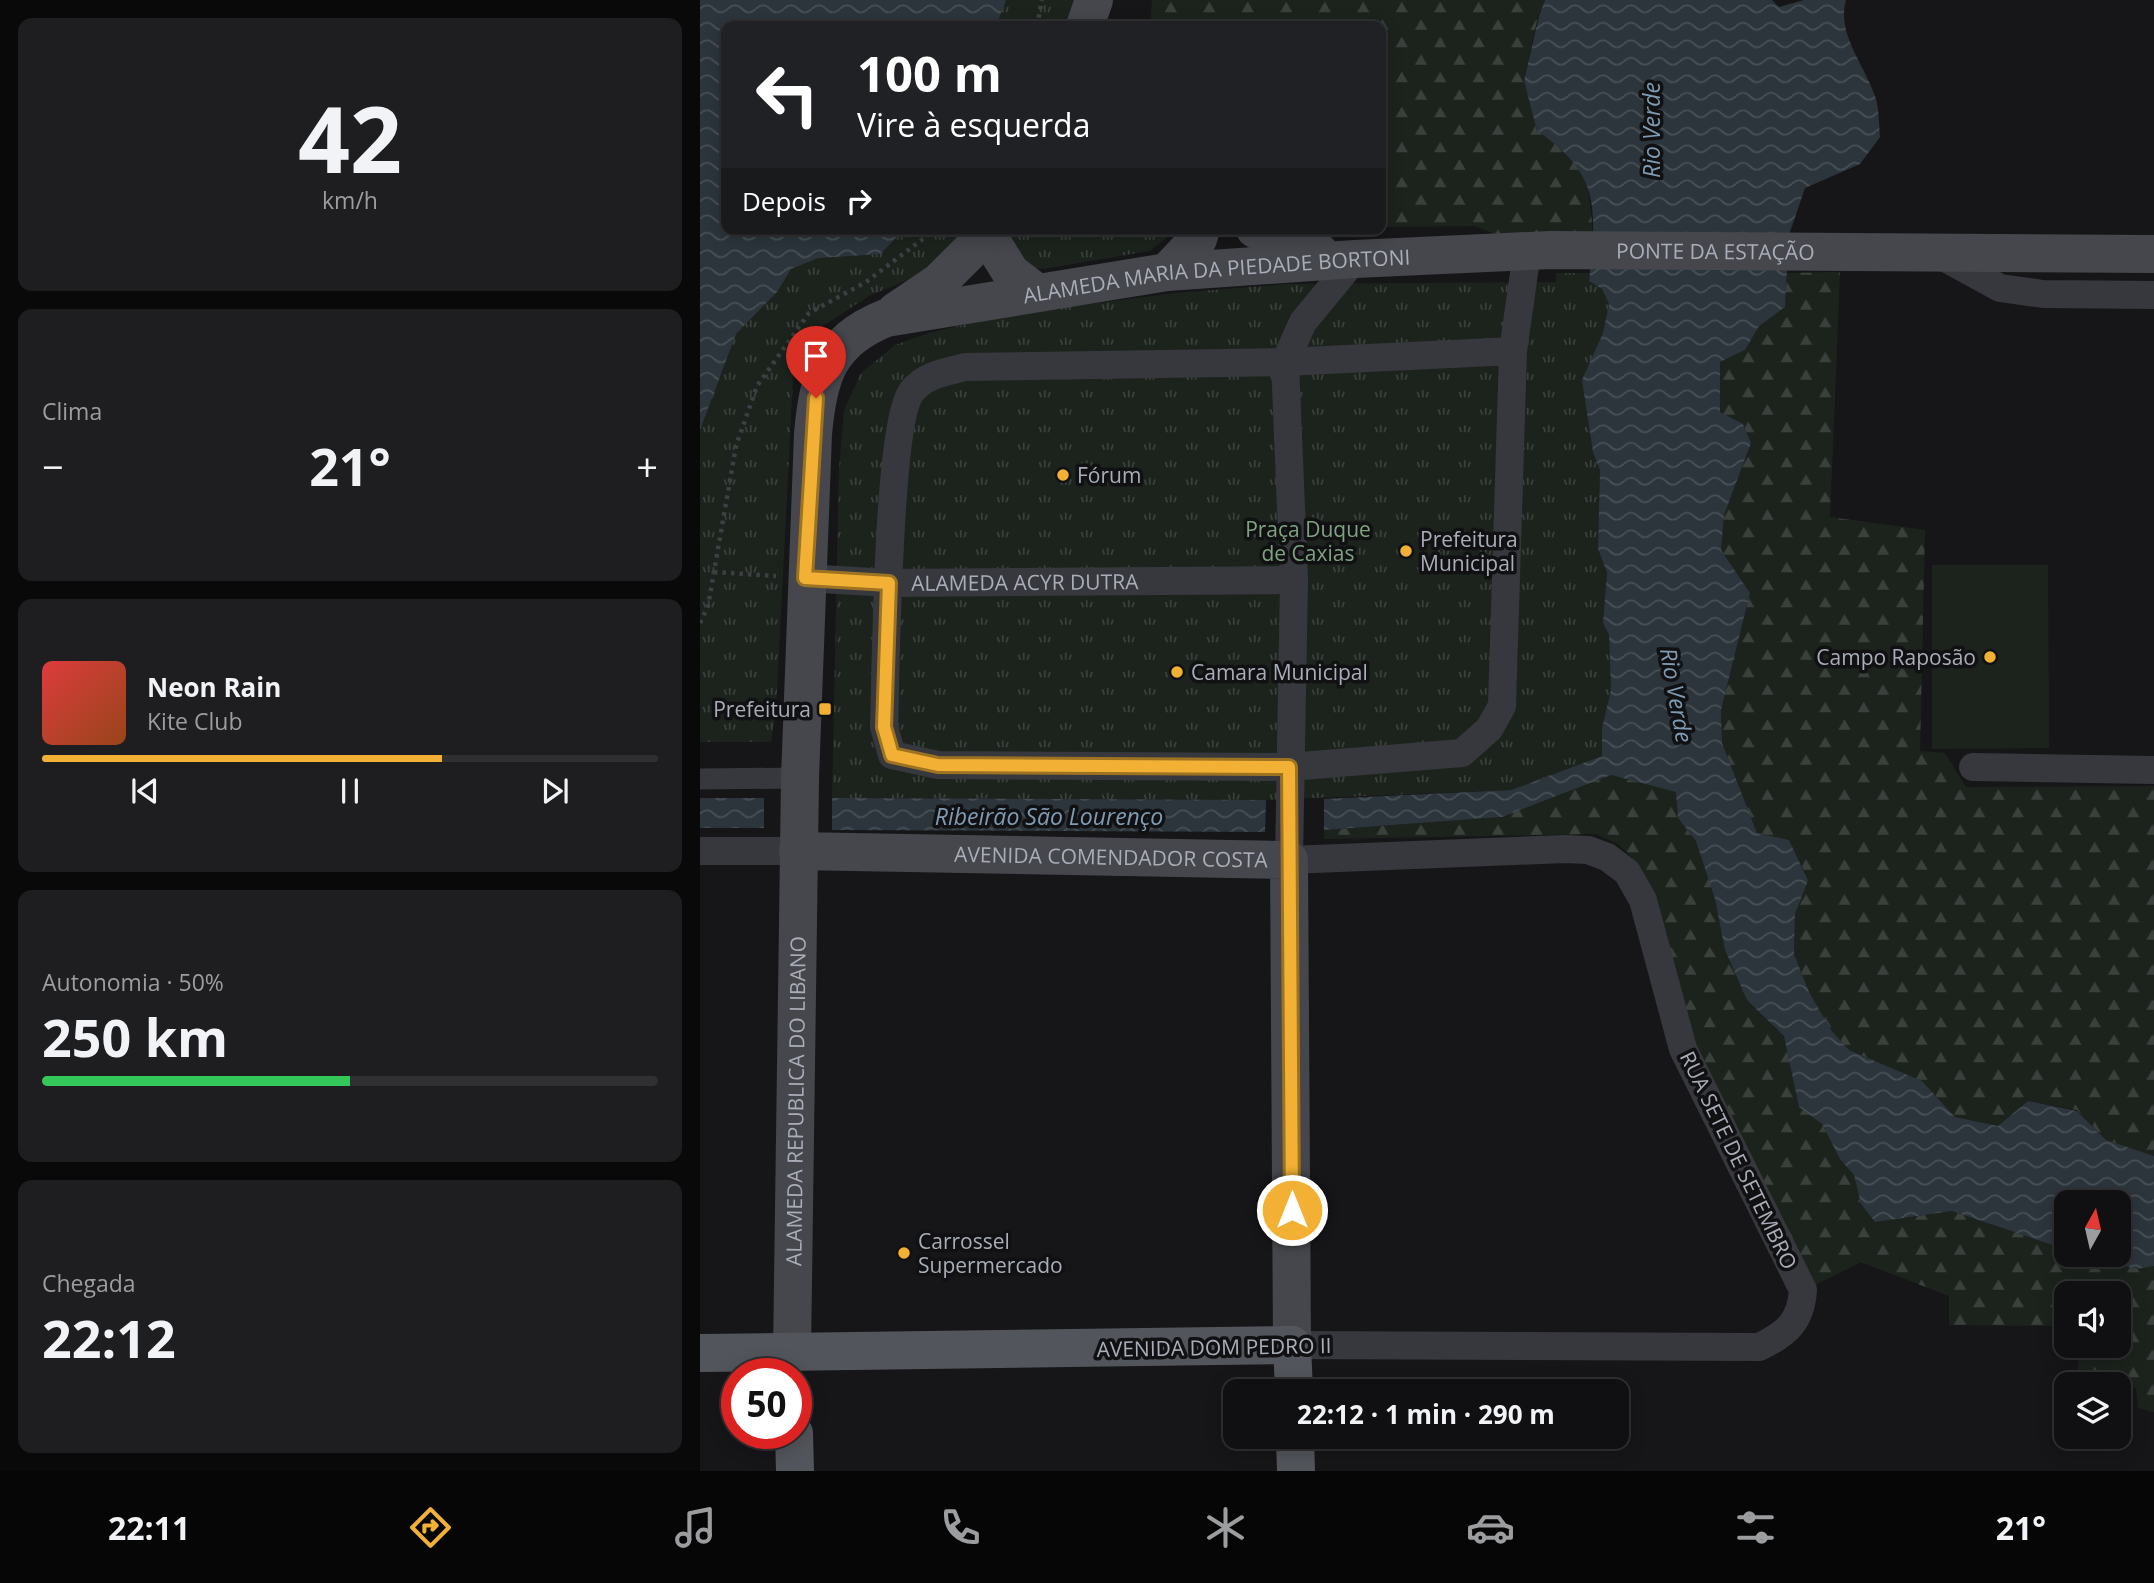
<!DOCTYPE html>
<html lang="pt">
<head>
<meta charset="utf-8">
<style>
  body { margin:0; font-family:"Open Sans",sans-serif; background:#1e1e20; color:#f1f3f6; height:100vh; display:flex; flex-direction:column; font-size:26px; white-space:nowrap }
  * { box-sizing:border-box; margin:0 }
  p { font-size:23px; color:#9c9d9f }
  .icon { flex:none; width:38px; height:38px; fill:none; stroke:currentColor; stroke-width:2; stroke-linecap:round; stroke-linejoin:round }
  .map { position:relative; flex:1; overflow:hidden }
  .details { display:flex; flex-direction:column; gap:18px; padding:18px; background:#09090a; width:700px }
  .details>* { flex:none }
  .hud { position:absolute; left:21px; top:21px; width:665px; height:214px; border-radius:14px; box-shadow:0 4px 18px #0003,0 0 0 2px #303032; background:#202124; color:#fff; overflow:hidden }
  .needle { width:46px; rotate:8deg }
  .tools { position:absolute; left:1354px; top:1190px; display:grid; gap:14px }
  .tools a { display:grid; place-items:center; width:77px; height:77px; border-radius:14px; background:#101012; box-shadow:0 4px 18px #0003,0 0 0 2px #303032; font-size:35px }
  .speed { position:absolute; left:21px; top:1358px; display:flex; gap:14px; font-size:35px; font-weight:700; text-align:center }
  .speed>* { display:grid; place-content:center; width:91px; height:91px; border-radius:50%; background:#101012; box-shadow:0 4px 18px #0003,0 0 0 2px #303032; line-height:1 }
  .speed .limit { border:10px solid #d22; background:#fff; color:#111 }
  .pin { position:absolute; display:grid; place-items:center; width:60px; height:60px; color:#fff; margin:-72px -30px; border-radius:50% 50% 50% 0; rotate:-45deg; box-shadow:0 0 7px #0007 }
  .pin .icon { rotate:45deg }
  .me { position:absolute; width:77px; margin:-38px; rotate:0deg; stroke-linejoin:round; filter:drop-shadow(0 0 5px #0008) }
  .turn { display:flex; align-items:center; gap:24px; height:147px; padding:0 21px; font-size:32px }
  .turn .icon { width:91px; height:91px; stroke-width:2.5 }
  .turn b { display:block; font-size:49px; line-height:60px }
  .then { display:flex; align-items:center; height:66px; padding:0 21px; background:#0003; gap:14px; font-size:26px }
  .big { font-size:52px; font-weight:700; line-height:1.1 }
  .details .card { flex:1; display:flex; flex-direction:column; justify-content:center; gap:10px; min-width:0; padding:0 24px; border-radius:14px; background:#1e1e20 }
  .details .dial { align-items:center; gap:0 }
  .dial b { font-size:91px; line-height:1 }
  .song { display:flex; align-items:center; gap:21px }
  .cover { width:84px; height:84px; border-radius:10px; background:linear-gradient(135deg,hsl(0 70% 55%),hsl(20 70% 35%)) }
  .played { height:7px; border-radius:4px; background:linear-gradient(90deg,#f2b134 65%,#303032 65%) }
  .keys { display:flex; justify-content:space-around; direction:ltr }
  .heat { display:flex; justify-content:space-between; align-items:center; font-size:38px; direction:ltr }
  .charge { height:10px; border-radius:5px; background:linear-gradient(90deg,#34c759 50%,#303032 0) }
  .trip { position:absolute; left:523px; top:1379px; width:406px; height:70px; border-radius:14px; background:#101012; box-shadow:0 4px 18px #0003,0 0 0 2px #303032; font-weight:700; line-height:70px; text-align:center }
  .dock { display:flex; height:112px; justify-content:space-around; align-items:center; background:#060607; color:#9c9d9f }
  .dock .icon { width:49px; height:49px }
  .dock .selected { color:#f2b134 }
  .dock b { font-size:32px; color:#f1f3f6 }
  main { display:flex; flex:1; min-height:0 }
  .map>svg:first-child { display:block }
  .green { fill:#1c231d }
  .forest { fill:url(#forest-firs) }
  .park { fill:url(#park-tufts) }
  .water { fill:url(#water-waves) }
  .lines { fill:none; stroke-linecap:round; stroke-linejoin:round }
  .path { stroke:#3d3f44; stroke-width:4.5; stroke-dasharray:3.5 5; stroke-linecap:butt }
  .pedestrian { stroke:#37383d; stroke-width:21 }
  .minor { stroke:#37383d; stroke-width:28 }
  .secondary { stroke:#45474d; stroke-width:38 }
  .primary { stroke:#53555c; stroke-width:38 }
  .route-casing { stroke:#9d7322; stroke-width:18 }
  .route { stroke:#f2b134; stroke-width:12 }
  .poi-dot { fill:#f2b134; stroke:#111113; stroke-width:2.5 }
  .labels { text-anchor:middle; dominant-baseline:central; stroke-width:7; stroke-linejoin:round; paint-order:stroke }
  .street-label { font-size:21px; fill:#a8adb8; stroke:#111113 }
  .poi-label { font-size:21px; fill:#a8adb8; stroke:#111113; text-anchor:start }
  .park-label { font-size:21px; fill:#7fa381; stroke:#111113 }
  .water-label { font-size:23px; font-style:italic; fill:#7f9bb3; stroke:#111113 }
</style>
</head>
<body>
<main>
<section class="details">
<div class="card dial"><b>42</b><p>km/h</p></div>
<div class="card"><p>Clima</p>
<div class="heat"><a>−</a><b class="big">21°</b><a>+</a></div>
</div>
<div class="card">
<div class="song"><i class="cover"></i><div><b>Neon Rain</b><p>Kite Club</p></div></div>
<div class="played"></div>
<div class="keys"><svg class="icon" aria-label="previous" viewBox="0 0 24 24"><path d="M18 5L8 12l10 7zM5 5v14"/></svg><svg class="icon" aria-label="pause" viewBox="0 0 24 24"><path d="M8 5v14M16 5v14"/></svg><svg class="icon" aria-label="next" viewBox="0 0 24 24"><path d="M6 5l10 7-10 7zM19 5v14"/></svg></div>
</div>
<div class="card"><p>Autonomia · 50%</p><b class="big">250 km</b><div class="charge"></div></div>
<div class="card"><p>Chegada</p><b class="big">22:12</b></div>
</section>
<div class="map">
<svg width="1454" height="1471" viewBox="0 0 1454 1471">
  <defs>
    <pattern id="forest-firs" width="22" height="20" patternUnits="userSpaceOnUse" patternTransform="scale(1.75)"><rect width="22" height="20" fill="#1c231d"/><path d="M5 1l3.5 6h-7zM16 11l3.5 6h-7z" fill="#3a403c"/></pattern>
    <pattern id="park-tufts" width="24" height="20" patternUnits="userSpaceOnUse" patternTransform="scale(1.75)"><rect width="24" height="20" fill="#1c231d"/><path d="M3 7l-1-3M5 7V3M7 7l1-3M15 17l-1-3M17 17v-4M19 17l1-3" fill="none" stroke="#3a403c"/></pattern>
    <pattern id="water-waves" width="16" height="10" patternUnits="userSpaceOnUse" patternTransform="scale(1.75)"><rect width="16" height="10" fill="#2c353c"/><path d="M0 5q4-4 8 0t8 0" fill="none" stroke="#485056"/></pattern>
  </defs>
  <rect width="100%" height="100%" fill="#161618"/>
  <!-- green -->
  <path class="green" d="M1232,565H1348L1349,748L1232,749Z"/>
  <!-- forest -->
  <path class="forest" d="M452,0H845L838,16L824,81L837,131C886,163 890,180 893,237L805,238L775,226L681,227V26H450Z
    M1140,272L1130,517L1225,530L1220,751L1245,753L1266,787L1454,786V1156L1406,1140L1377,1110L1328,1101L1298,1126L1255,1117L1222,1081L1149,1050L1131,1030L1109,992L1094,954L1095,914L1108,879L1089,840L1057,833L1022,743L1021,710L1050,593L1021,550L1024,515L1051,443L1043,424L1020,412V362L1045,350L1059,326L1085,307L1087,273Z
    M911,775L977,792L978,818L996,841L1016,899L1025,950L1047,1000L1084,1036L1099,1107L1122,1124L1140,1159L1154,1175L1161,1204L1175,1222L1252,1211L1367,1250V1255C1397,1255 1424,1271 1454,1266V1412L1438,1408L1436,1388L1378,1373L1379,1346H1419V1293H1367V1326L1249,1325V1296L1161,1262L1115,1285L994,1049L957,896L938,863L918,844L896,834L624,839V830L802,817Z"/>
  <!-- park -->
  <path class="park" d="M0,0H381L373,26H26V229H272L222,274L169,296L123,326L106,349L93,378L76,711L71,742H0Z
    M304,229H477L450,251L343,269L330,268Z
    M856,273H889V281L902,289L909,304L903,333L883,380L893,451L900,470L898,549L907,571L903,623L909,635L911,691L902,728V756L811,790L566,800L132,798L139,469L144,410L161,373L195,345L229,333L305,315L476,293L587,284L856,282Z"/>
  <!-- water -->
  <path class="water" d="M0,0H306L296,26H26V229H205L180,254L118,258L91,269L77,292L36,334L0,430Z
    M845,0H1072L1079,7L1104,0H1146C1136,35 1166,66 1176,99C1179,110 1179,125 1180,137L1160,164L1105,188L1089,235L1085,307L1059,326L1045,350L1020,362V412L1043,424L1051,443L1024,515L1021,550L1050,593L1021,710L1022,743L1057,833L1089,840L1108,880L1095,914L1094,954L1109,992L1131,1030L1149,1050L1222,1081L1255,1117L1298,1126L1328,1101L1377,1111L1406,1140L1454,1156V1266L1437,1269L1384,1255H1419V1202H1367V1250L1252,1211L1175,1222L1161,1204L1154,1175L1140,1159L1122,1124L1099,1107L1084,1036L1047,1000L1025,950L1015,899L996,841L978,818L976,792L911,775L802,817L624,830V799L811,790L902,756V728L911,690L909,635L903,623L907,572L898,549L900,470L893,452L882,380L903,333L909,304L902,289L889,281C896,211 902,174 837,131L824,81L839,16Z
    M0,798H64V828H0Z
    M132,798L566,800L565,832L132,830Z"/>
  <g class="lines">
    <!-- path -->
    <path class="path" d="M337,26L342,0
      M14,572L76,576
      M0,623L8,606L36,446L57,386L109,313L166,282L236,229"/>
    <!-- pedestrian -->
    <path class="pedestrian" d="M0,779L100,778"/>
    <!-- minor -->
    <g class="minor">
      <path d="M1238,254L1300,288L1343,294L1454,295"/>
      <path d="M813,351L585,362L265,367C246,372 227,374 213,390C187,418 186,675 184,727L192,755L238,765L589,767L762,753L789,729L802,706L813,351L827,252"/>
      <path id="s1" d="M105,578L189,583L594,580"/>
      <path d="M1273,767L1454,770"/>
      <path d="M0,851H98"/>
      <path d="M592,1345L1059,1347C1087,1334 1101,1321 1103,1290L983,1049L943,900L927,872L907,857L888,850L865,849L589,860L594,580L585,362L603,322L655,259"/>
    </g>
    <!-- secondary -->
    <g class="secondary">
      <path d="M385,26L394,0"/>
      <path d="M555,229L569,237L619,252"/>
      <path d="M288,236L311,273L336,292"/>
      <path d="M467,272L498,239L501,229"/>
      <path d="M196,311L239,282L292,229"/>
      <path id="s2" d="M98,851L589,860L592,1345"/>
      <path id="s3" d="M92,1353L100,778L113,434C118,377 128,341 186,318L467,272L655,259L850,250L1454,254"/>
    </g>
    <!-- primary -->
    <path class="primary" d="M0,1353L592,1345L594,1391
      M94,1433L95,1471
      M595,1437L596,1471"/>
  </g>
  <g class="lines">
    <defs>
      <path id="route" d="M116,398L105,578L189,583L184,727L192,755L238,765L589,767L592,1210"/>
    </defs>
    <!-- route casing -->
    <use href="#route" class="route-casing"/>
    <!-- route -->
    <use href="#route" class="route"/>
  </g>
  <!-- markers -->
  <g class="poi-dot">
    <circle cx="363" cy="475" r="7"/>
    <circle cx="706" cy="551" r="7"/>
    <circle cx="1290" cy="657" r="7"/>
    <circle cx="477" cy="672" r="7"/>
    <rect x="118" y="702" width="14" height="14" rx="3.5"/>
    <circle cx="204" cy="1253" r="7"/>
  </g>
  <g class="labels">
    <!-- street labels -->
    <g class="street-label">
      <text stroke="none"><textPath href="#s3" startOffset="1900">PONTE DA ESTAÇÃO</textPath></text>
      <text stroke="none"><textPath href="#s3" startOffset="1400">ALAMEDA MARIA DA PIEDADE BORTONI</textPath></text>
      <text stroke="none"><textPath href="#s1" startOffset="220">ALAMEDA ACYR DUTRA</textPath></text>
      <text stroke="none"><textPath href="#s2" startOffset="313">AVENIDA COMENDADOR COSTA</textPath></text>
      <text stroke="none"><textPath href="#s3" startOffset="252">ALAMEDA REPUBLICA DO LIBANO</textPath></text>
      <text transform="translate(1039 1160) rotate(64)">RUA SETE DE SETEMBRO</text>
      <text transform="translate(514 1347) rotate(-1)">AVENIDA DOM PEDRO II</text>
    </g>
    <!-- poi labels -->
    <g class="poi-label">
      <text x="377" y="475">Fórum</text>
      <text x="720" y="539">Prefeitura<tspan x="720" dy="24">Municipal</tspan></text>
      <text x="1276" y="657" text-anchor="end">Campo Raposão</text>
      <text x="491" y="672">Camara Municipal</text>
      <text x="111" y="709" text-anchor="end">Prefeitura</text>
      <text x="218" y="1241">Carrossel<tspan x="218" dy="24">Supermercado</tspan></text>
    </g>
    <!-- park labels -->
    <g class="park-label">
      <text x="608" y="529">Praça Duque<tspan x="608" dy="24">de Caxias</tspan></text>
    </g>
    <!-- water labels -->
    <g class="water-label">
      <text transform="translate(951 130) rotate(-90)">Rio Verde</text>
      <text transform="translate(977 695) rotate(80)">Rio Verde</text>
      <text x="349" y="816">Ribeirão São Lourenço</text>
    </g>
  </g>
</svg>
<div class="tools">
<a><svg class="needle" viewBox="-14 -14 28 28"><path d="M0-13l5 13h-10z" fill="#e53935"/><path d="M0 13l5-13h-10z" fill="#9c9d9f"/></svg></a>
<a><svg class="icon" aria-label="sound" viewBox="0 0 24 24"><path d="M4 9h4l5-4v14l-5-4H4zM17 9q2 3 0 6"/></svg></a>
<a><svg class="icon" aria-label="layers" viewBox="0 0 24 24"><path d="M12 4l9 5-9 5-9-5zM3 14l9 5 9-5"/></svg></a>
</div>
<div class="speed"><div class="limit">50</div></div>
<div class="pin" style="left:116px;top:398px;background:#d93025"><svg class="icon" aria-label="arrive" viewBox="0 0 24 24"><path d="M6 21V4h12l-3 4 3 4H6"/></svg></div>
<svg class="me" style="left:592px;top:1210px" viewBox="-20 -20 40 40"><circle r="17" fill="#f2b134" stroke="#fff" stroke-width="3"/><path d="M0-11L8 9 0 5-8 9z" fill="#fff"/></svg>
<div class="trip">22:12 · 1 min · 290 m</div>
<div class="hud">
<div class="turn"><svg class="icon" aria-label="left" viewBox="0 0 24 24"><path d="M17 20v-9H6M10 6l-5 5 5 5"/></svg><div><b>100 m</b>Vire à esquerda</div></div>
<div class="then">Depois<svg class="icon" aria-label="right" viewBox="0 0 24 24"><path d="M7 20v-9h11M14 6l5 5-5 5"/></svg></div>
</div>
</div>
</main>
<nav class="dock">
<b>22:11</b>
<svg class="icon selected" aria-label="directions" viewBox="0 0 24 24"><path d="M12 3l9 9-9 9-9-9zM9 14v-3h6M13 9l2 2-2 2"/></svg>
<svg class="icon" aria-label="music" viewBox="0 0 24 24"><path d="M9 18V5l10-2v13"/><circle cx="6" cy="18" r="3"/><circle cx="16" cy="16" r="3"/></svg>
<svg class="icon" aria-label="phone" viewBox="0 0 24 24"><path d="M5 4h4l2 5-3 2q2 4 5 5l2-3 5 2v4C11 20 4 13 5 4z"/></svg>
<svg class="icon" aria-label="climate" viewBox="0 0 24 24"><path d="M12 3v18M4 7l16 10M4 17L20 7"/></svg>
<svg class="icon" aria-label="car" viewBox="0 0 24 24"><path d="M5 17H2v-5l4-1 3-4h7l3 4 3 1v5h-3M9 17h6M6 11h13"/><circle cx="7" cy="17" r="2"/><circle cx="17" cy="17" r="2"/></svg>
<svg class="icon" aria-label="filters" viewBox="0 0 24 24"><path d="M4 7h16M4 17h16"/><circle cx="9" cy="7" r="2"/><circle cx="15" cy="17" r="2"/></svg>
<b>21°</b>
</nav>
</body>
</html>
